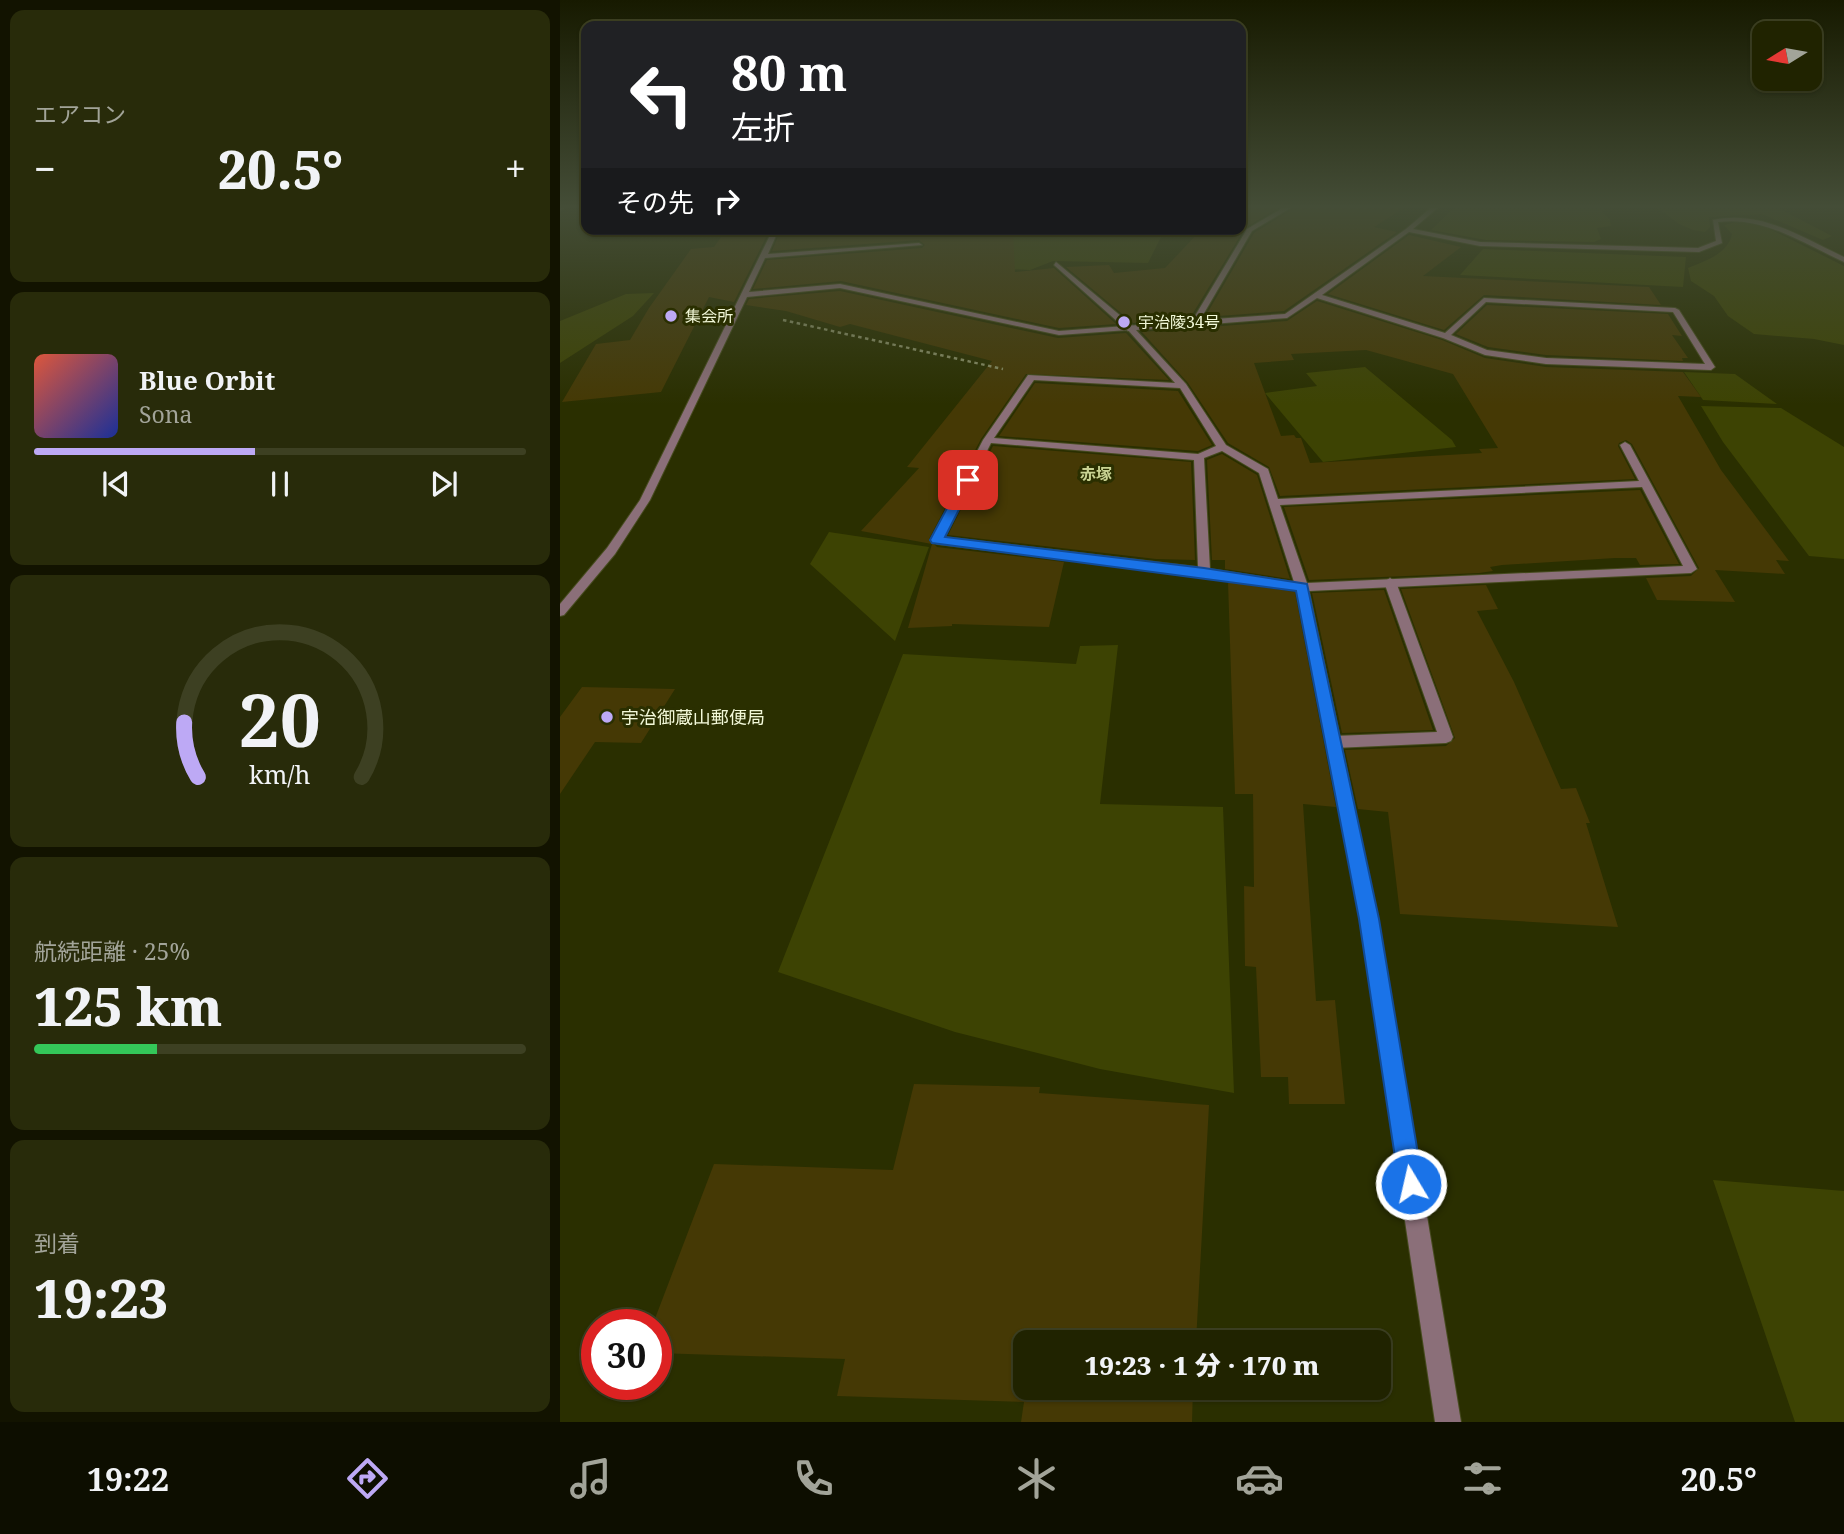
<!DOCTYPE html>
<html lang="ja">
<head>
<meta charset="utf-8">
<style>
  body { margin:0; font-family:"Noto Serif","Noto Sans JP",serif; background:#282b0a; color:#f1f3f6; height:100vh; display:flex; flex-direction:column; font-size:26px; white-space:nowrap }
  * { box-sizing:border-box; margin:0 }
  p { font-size:23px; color:#a2a499 }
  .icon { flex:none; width:38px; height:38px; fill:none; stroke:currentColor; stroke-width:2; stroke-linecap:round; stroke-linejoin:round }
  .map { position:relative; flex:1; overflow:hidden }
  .side { display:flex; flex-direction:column; gap:10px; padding:10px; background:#121300; width:560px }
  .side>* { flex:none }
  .top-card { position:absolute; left:21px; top:21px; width:665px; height:214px; border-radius:14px; box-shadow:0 2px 5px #0004,0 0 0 2px #3d4022; background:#202124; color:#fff; overflow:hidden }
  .needle { width:46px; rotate:259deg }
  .tools { position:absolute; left:1192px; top:21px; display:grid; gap:14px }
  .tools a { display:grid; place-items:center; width:70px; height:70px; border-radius:14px; background:#202300; box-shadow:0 2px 5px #0004,0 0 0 2px #3d4022; font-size:35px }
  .speed { position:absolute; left:21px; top:1309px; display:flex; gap:14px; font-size:35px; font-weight:700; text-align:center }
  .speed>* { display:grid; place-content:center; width:91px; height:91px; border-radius:50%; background:#202300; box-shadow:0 2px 5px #0004,0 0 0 2px #3d4022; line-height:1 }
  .speed .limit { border:10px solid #d22; background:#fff; color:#111 }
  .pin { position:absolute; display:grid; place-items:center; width:60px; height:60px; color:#fff; margin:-30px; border-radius:14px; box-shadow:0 4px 10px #0006 }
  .me { position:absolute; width:77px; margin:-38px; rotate:351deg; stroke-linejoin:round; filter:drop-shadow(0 0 5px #0008) }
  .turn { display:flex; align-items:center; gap:24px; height:147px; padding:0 35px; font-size:32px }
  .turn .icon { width:91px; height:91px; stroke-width:2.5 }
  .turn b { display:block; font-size:49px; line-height:60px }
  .then { display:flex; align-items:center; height:66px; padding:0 35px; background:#0003; gap:14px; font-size:26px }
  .big { font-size:52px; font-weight:800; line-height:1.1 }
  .side .card { flex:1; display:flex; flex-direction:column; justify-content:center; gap:10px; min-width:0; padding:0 24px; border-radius:14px; background:#282b0a }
  .side .dial { align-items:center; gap:0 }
  .dial svg { height:182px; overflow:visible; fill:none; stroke:#3d4022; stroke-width:7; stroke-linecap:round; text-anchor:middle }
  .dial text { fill:#f1f3f6; stroke:none }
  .song { display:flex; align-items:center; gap:21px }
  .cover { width:84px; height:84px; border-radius:10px; background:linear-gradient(135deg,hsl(10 70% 55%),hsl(230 70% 35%)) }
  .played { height:7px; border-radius:4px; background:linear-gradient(90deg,#bda9f5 45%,#3d4022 45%) }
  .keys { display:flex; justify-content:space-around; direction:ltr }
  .heat { display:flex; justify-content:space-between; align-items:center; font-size:38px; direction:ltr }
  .charge { height:10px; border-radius:5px; background:linear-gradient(90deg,#34c759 25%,#3d4022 0) }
  .trip { position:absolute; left:453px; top:1330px; width:378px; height:70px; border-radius:14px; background:#202300; box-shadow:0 2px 5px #0004,0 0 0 2px #3d4022; font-weight:800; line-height:70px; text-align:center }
  .tab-bar { display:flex; height:112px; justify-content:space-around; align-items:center; background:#0d0e00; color:#a2a499 }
  .tab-bar .icon { width:49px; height:49px }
  .tab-bar .selected { color:#bda9f5 }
  .tab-bar b { font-size:32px; color:#f1f3f6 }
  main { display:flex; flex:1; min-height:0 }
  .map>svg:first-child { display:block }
  .green { fill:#3d4303 }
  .building { fill:#453905; fill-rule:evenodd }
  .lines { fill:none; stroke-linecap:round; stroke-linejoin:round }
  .lane-casing { stroke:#464b1e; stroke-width:2 }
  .street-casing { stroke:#464b1e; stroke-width:2 }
  .path { stroke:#878c64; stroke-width:2.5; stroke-dasharray:3.5 3.5; stroke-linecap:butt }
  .lane { fill:#8b6f79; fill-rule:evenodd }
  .street { fill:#8b6f79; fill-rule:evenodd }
  .route { fill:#1a73e8; stroke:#114b97; stroke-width:2 }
  .poi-dot { fill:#bda9f5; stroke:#2a2f00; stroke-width:2.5 }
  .labels { text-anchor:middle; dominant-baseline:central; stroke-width:6; stroke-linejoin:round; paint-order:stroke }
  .far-poi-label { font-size:16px; fill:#f2f8d8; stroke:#2a2f00; text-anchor:start }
  .far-neighbourhood-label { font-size:16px; font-weight:bold; fill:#c9d393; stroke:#2a2f00 }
  .poi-label { font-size:18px; fill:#f2f8d8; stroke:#2a2f00; text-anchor:start }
</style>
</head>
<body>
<main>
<section class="side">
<div class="card"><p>エアコン</p>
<div class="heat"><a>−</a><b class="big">20.5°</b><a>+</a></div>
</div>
<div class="card">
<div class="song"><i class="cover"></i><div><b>Blue Orbit</b><p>Sona</p></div></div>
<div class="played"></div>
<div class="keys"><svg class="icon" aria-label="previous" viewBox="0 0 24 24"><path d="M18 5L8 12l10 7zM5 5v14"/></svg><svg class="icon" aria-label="pause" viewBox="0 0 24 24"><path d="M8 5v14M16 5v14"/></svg><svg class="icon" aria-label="next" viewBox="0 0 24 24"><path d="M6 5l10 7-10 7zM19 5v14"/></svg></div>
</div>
<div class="card dial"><svg viewBox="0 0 100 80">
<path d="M14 69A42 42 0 1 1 86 69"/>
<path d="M14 69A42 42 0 0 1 8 45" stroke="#bda9f5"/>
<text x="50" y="56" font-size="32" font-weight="700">20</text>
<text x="50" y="72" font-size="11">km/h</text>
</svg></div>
<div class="card"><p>航続距離 · 25%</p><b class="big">125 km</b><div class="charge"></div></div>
<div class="card"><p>到着</p><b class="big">19:23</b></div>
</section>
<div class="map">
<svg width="1284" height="1422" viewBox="0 0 1284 1422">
  <rect width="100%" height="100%" fill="#2a2f00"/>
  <!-- green -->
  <path class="green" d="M896,206H1045L1042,212L1050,220L1051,226L1037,228L1041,239L1034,242L926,240L871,230Z
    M1095,206H1214L1272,236L1263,240L1202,214L1149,217L1150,227L1145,232L1133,230L1119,224Z
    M1180,221L1200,224L1284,266V345L1254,339L1194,334L1168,316L1154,296L1131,281L1128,268C1145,261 1168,254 1172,234L1164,225Z
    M394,229H605L588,263L493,261L470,270L407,267Z
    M923,249L1126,257L1123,287L900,275Z
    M94,293L73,316L0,363V321L66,294Z
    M805,367L892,440L896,447L763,462L705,393L757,386L746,373Z
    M1124,372L1175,374L1217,404L1143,400Z
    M1141,406L1221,408L1284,447V559L1249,556L1163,442Z
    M269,532L369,547L335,641L250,564Z
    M558,645L540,804L663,807L674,1093L540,1069L395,1032L218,972L343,654L516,664L520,646Z
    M1153,1180L1284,1191V1422H1235Z"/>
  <!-- building -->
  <path class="building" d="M681,206H721L685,228L630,318L573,323L506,267L549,265L554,273L605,268L642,229H681Z
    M737,206H847L814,227L837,232L724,311L645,317L694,233Z
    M174,229H210L174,302L149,297L101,392L2,402L36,344L70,340L89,308L131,249L154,247L164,233H172Z
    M221,229H453L455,272L494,268L556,324L499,328L281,281L193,289L207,260L362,248L365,245L359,240L212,251Z
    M849,235L901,247L863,276L1089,287L1101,305L924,295L884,330L768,294Z
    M280,291L498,338L566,333L609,380L466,374L421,439L369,539L377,547L504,562L489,627L392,624V626L348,628L372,544L301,531L359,468L347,467L432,361L290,324L280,327L226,311L186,305L189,299Z
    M757,301L882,340L925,358L986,367L1123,372L1141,397L1118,396L1161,470L1229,561L1216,560L1225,574L1155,570L1175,602L1097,600L1086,578L1131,576L1139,568L1072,444L1066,440L1059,443L1058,446L1075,479L720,496L709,467L668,443L628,383L582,332L727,321ZM806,350L893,374L938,448L919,449L922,453L750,463L741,438H736L734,435L721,436L694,363L734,360L731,354Z
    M927,305L1108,314L1122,336L1112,335L1128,358H1122L1123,361L986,355L928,347L896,334Z
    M475,383L618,391L652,445L638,451L439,436Z
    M433,446L631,462L635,560L596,559L388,535Z
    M662,454L697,475L730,579L665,569V560H652L647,460Z
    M1080,490L1119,564L1080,565L1076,558H1055L942,565L930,567L933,571L919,573L749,580L724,507Z
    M668,582L735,592L776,807L743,804L756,1001L775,1000L785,1104H729L728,1077H701L696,967L685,966L684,886L694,887L693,794H675Z
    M926,585L938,609L917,611L954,682L1001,789L1016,788L1030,823H1026L1058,927L840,914L828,812L798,809L785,750L886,746L895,738L841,589Z
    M824,590L873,730L782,733L752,593Z
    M22,687L115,689L81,743L35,742L0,794V717Z
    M354,1084L480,1087L479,1093L649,1105L636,1342H466V1388H633L632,1422H461L464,1402L277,1396L285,1359L96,1353V1316L154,1164L333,1170Z"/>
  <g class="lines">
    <defs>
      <path id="lane" d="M496,262L574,327V331H568L494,265Z
        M830,578L836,582L893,737L891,741L886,743L774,748L769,746L767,742L769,738L774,736L877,732L824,582Z"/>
      <path id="street" d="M0,206H9L0,210Z
        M726,206H734L692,231L640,320L725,314L846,229L873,206H880L853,229L920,242L1138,248L1156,241L1153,220C1201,210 1242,237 1284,257V262L1282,261C1242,243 1204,216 1158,222L1162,243L1139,252L920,246L849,232L762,295L885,333L924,298L1115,308L1119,310L1155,367L1151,370L986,364L925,355L883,338L757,298L727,318L576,330L626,384L666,445L708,469L718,499L1079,481L1060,445L1065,442L1070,445L1137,569L1131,573L749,591L818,919L901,1422H875L800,919L737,590L644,576L377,544L371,540L423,440L468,375L615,383L568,330L499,335L280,288L187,297L90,500L55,554L4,615L0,616V604L47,548L80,500L213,229H219L208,254L359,243L362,245L205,258L189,292L280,284L499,331L632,321L687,229ZM926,302L1113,312L1145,364L986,358L927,350L891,335ZM474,380L620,388L656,446L638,454L434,438ZM431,443L634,460L638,567L384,537ZM662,451L699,473L734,582L650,569L644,458ZM1082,487L1123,566L747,583L720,505Z"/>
    </defs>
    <!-- lane casing -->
    <use href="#lane" class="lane-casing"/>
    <!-- street casing -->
    <use href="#street" class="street-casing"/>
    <!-- path -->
    <path class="path" d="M223,320L443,369"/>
    <!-- lane -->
    <use href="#lane" class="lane"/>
    <!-- street -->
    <use href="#street" class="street"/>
  </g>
  <!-- sky -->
  <linearGradient id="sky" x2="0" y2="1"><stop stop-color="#171a00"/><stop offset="0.51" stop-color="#444d37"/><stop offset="1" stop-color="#444d37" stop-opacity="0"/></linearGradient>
  <rect width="1284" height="405" fill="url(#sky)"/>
  <!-- route -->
  <path class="route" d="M408,476L414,480L385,537L644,568L747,584L819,919L863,1184L859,1192L851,1196L842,1192L839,1184L799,919L736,591L372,543L370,540L402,480Z"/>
  <!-- markers -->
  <g class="poi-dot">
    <circle cx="111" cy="316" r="7"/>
    <circle cx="564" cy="322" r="7"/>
    <circle cx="47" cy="717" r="7"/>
  </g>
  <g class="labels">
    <!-- far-poi labels -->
    <g class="far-poi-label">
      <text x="125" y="316">集会所</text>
      <text x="578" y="322">宇治陵34号</text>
    </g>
    <!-- far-neighbourhood labels -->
    <g class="far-neighbourhood-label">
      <text x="536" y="474">赤塚</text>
    </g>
    <!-- poi labels -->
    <g class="poi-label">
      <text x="61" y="717">宇治御蔵山郵便局</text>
    </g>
  </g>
</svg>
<div class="tools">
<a><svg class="needle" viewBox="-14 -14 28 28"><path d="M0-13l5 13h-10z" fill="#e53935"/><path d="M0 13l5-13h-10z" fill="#a2a499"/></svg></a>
</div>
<div class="speed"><div class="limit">30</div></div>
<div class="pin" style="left:408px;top:480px;background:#d93025"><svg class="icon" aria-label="arrive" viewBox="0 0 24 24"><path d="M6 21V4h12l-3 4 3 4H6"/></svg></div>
<svg class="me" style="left:851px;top:1184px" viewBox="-20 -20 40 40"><circle r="17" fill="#1a73e8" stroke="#fff" stroke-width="3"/><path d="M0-11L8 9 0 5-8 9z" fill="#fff"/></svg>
<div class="trip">19:23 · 1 分 · 170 m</div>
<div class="top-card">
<div class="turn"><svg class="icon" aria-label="left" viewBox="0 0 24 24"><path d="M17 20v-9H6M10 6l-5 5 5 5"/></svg><div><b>80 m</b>左折</div></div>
<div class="then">その先<svg class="icon" aria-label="right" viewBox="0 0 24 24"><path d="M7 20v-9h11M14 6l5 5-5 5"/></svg></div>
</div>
</div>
</main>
<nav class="tab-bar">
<b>19:22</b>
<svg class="icon selected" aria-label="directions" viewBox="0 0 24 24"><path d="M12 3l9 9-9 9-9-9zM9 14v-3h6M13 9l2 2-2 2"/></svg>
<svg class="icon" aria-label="music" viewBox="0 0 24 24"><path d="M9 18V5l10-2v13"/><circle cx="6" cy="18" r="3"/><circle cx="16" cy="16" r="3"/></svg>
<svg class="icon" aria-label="phone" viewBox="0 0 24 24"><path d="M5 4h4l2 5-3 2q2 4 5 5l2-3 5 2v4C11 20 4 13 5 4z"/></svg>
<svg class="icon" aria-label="climate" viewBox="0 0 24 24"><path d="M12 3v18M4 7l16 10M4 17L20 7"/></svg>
<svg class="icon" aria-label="car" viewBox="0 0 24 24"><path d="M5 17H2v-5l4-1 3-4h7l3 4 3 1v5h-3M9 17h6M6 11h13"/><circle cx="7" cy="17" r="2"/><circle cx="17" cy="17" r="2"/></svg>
<svg class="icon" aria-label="filters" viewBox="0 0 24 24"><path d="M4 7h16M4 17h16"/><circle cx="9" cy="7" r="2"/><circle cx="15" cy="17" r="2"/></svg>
<b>20.5°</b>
</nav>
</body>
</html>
